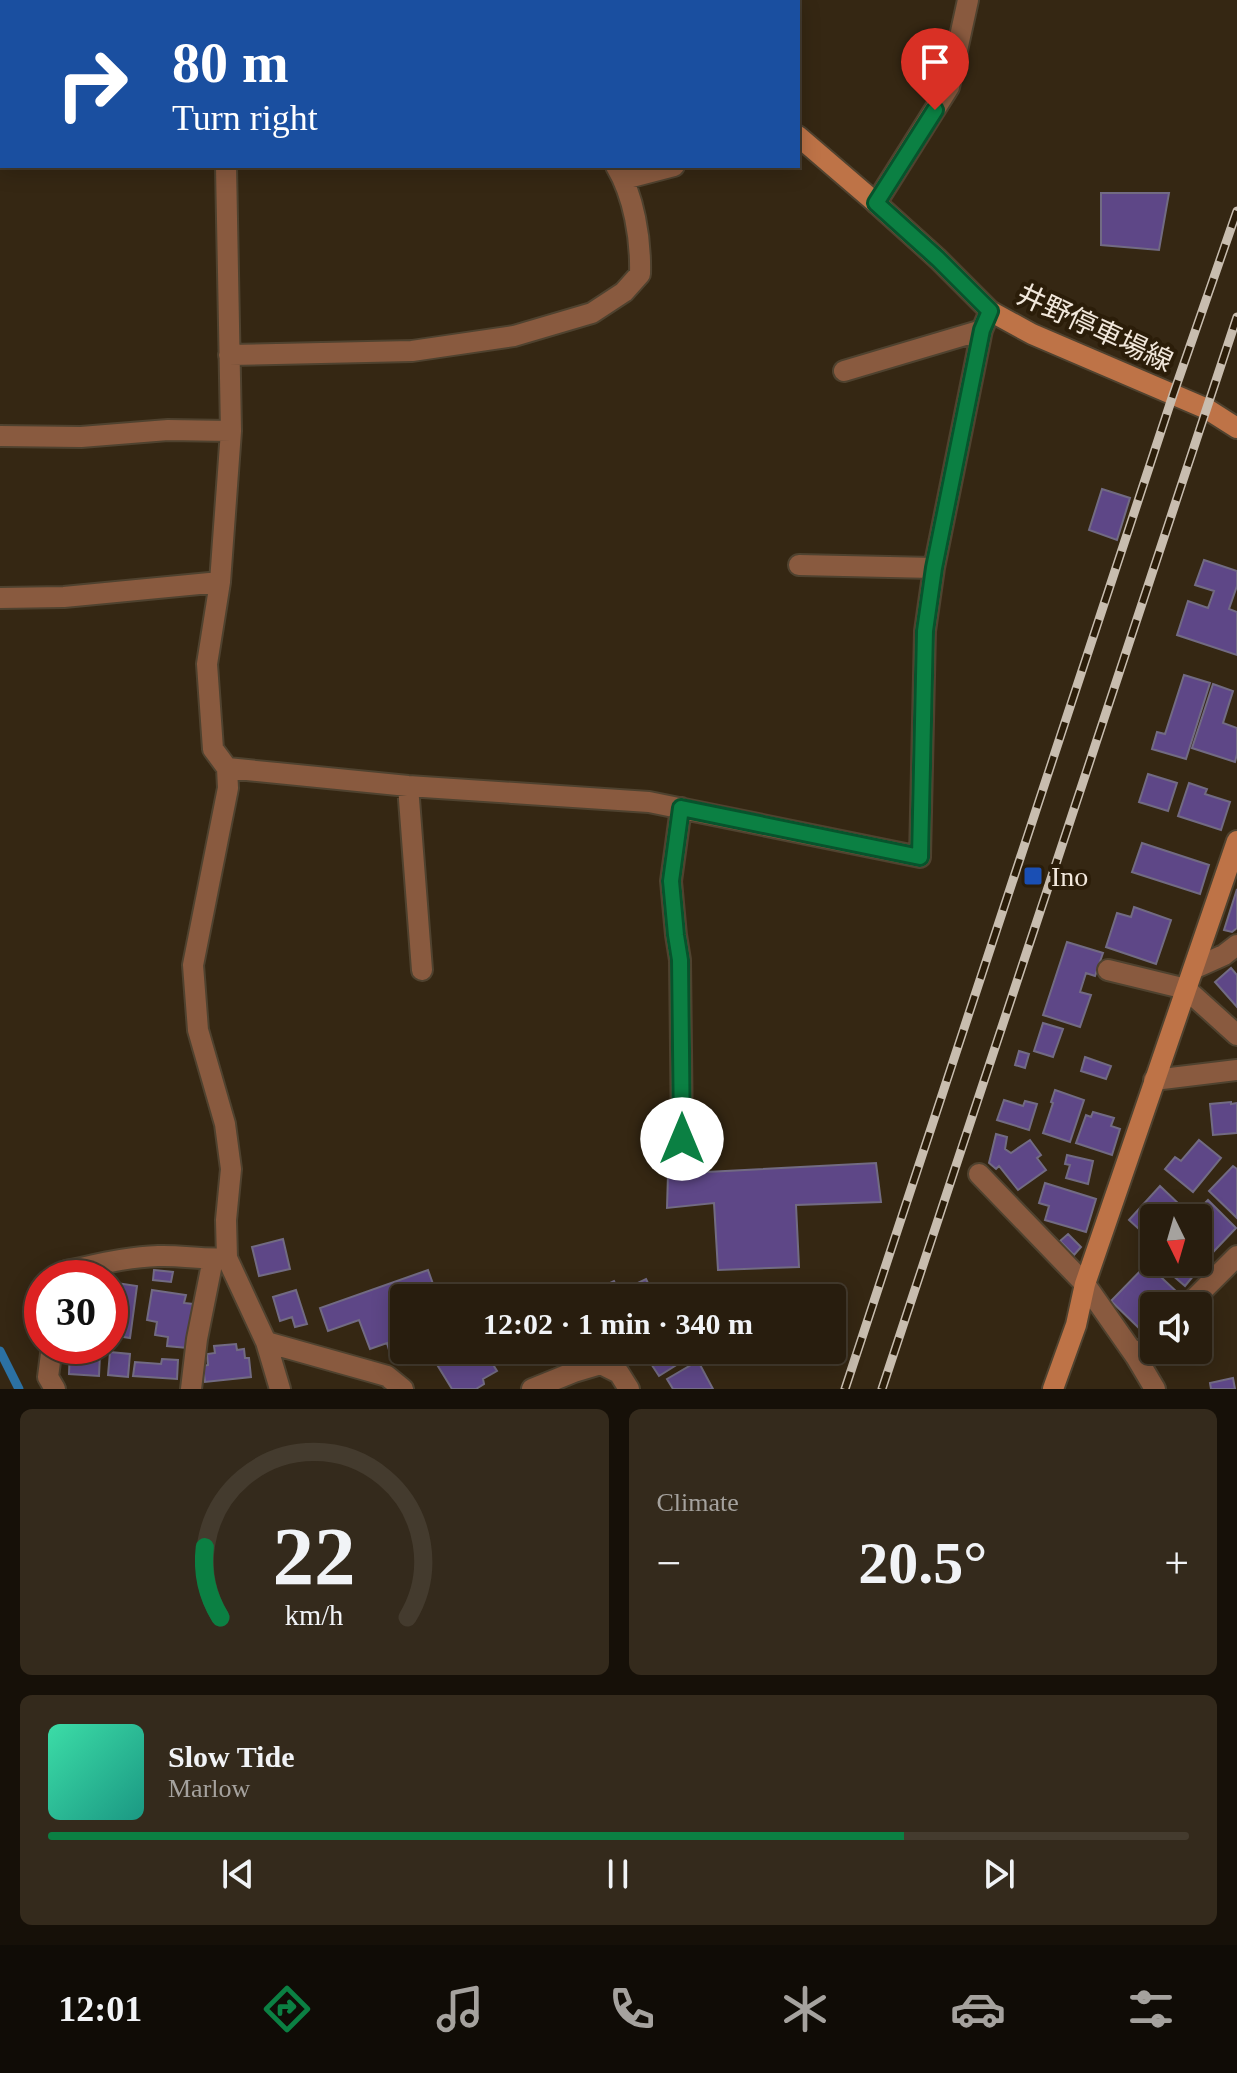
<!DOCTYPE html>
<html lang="en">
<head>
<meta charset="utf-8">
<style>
  body { margin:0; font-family:"Times New Roman","Noto Sans JP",serif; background:#342a1c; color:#f1f3f6; height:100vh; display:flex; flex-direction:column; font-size:30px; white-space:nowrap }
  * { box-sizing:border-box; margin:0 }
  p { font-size:26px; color:#a5a29e }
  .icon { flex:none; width:44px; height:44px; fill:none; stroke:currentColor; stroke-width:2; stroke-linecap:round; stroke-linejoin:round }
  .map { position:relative; height:1389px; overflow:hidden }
  .side { display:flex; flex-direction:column; gap:20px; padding:20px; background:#161008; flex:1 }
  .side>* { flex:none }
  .banner { position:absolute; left:0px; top:0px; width:800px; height:168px; box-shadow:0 4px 20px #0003,0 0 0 2px #443b2e; background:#1a4fa0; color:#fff; overflow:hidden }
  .needle { width:52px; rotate:175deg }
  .controls { position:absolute; left:1140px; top:1204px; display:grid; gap:16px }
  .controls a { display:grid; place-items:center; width:72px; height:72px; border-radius:8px; background:#281d0e; box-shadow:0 4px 20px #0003,0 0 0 2px #443b2e; font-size:40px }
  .speed { position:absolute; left:24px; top:1260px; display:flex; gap:16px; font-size:40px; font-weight:700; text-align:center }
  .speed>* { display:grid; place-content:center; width:104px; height:104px; border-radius:50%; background:#281d0e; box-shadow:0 4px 20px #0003,0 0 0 2px #443b2e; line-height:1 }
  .speed .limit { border:12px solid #d22; background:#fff; color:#111 }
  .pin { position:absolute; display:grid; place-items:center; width:68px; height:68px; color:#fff; margin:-82px -34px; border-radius:50% 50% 50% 0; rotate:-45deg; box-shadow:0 0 8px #0007 }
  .pin .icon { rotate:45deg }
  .me { position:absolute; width:88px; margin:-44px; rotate:0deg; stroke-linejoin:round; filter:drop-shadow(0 0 6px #0008) }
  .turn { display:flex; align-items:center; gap:28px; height:168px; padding:0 40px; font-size:36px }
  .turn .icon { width:104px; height:104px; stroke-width:2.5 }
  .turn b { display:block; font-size:56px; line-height:68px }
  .big { font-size:60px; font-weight:800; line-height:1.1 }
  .side .card { flex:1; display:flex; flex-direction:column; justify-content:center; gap:12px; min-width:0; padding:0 28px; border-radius:12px; background:#342a1c }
  .side .dial { align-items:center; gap:0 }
  .dial svg { height:208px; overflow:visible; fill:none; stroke:#443b2e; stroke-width:7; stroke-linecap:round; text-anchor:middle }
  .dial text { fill:#f1f3f6; stroke:none }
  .song { display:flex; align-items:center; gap:24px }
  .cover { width:96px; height:96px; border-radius:12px; background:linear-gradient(135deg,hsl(160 70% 55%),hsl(170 70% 35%)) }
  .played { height:8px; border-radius:4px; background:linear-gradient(90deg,#0b8043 75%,#443b2e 75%) }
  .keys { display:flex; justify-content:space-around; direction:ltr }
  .heat { display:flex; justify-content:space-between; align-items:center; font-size:44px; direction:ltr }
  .side .tiles { flex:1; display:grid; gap:20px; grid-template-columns:1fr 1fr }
  .card:last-child { grid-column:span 2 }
  .trip { position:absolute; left:390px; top:1284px; width:456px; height:80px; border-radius:8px; background:#281d0e; box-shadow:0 4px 20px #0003,0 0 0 2px #443b2e; font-weight:800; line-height:80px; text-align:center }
  .tabs { display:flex; height:128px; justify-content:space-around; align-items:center; background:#100c06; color:#a5a29e }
  .tabs .icon { width:56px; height:56px }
  .tabs .current { color:#0b8043 }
  .tabs b { font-size:36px; color:#f1f3f6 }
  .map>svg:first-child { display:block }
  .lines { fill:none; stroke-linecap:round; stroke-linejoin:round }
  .stream { stroke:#2c71a3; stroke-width:9 }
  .building { fill:#5e4787; stroke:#726b83; stroke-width:2 }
  .street-casing { stroke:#4f422f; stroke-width:24 }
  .secondary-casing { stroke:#4f422f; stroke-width:24 }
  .street { stroke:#895a3f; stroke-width:20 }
  .secondary { stroke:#be7347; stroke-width:20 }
  .rail-casing { stroke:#c8bdaf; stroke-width:9 }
  .rail { stroke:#2b1d09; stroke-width:6; stroke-dasharray:18; stroke-linecap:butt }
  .route-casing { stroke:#07532c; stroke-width:20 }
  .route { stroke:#0b8043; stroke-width:14 }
  .transit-dot { fill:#1a4fb4; stroke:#2b1d09; stroke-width:3 }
  .labels { text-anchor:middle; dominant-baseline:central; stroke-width:8; stroke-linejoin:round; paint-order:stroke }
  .street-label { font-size:28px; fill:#f1e7db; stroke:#2b1d09 }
  .poi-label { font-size:28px; fill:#f1e7db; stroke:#2b1d09; text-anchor:start }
</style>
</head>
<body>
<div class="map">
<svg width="1237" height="1389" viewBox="0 0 1237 1389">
  <rect width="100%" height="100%" fill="#352713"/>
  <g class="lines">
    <!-- stream -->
    <path class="stream" d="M29,0V2
      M0,106L2,105
      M0,1351L19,1389"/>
  </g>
  <!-- building -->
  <path class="building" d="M1101,193H1169L1159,250L1101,245Z
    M1102,489L1130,498L1117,540L1089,530Z
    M1204,560L1237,571V586L1229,609L1237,612V655L1177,635L1188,601L1208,608L1214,591L1195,585Z
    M1184,675L1210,683L1186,759L1152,749L1157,732L1165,734Z
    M1213,684L1233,691L1223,723L1237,728V754L1235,762L1192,748Z
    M1148,774L1177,783L1168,811L1139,802Z
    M1189,783L1207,789L1205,794L1230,802L1221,830L1178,816Z
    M1142,843L1209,865L1200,894L1132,872Z
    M1237,889V928L1232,932L1224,930Z
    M1134,907L1171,920L1156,964L1106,947L1117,913L1131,917Z
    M1067,942L1103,953L1095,976L1086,973L1080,992L1091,995L1080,1027L1043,1015Z
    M1231,968L1237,975V1007L1215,982Z
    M1043,1023L1063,1029L1053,1057L1034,1051Z
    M1019,1051L1029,1054L1025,1068L1015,1065Z
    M1085,1057L1111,1066L1106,1079L1081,1071Z
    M1055,1090L1084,1100L1070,1142L1043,1133L1053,1103L1051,1102Z
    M1004,1100L1023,1106L1025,1101L1037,1104L1029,1130L997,1120Z
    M1231,1102V1104L1237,1103V1133L1213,1135L1210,1104Z
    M1093,1112L1114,1118L1111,1126L1120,1129L1112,1155L1076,1143L1086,1115L1091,1117Z
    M996,1134L1007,1137L1005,1149L1011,1153L1030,1140L1041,1155L1037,1158L1046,1170L1018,1190L999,1166L996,1169L989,1163Z
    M1199,1140L1221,1158L1193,1192L1165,1169L1175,1157L1181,1161Z
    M1067,1155L1093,1161L1088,1184L1066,1178L1070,1165L1065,1164Z
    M876,1163L881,1202L796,1205L799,1267L718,1270L714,1203L667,1208L668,1174Z
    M1233,1166L1237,1169V1218L1209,1191Z
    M1045,1183L1096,1199L1086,1232L1045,1220L1049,1206L1039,1203Z
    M1160,1186L1180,1205L1168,1218H1154V1234L1150,1239L1129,1220Z
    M1208,1200L1236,1228L1197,1269L1190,1262H1198V1218L1193,1215Z
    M1068,1234L1081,1247L1074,1255L1060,1241Z
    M283,1239L290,1269L259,1276L252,1247Z
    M1157,1262H1179L1194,1275L1185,1286Z
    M1147,1264L1178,1293L1165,1306H1154V1317L1141,1330L1111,1301Z
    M154,1270L173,1272L171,1282L153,1280Z
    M428,1270L438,1298H404V1311L396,1313L404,1336V1344L389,1350L387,1343L370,1349L359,1320L328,1331L320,1308Z
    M646,1279L655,1298H594L591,1292L614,1281L619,1292Z
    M110,1282L137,1286L130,1338L110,1335Z
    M152,1290L186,1295L184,1303L193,1304L187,1348L167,1346L168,1337L155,1335L157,1322L147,1320Z
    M296,1290L307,1324L295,1327L292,1317L280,1321L273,1297Z
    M236,1344L237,1350L244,1349L245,1358H249L251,1377L205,1382L203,1366L208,1365L207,1354L215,1353L214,1346Z
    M70,1346H83V1354H100L99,1376L69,1374Z
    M428,1350H484L497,1371L483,1379L484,1384L476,1389H452Z
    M642,1350H691L694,1354L659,1376Z
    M110,1352L130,1354L128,1377L108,1375Z
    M162,1359L178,1360L177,1379L133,1376L135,1362L161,1364Z
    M698,1361L713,1389H673L667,1379Z
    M1233,1378L1235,1389H1211L1210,1383Z"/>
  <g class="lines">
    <defs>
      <path id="street" d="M223,0V2
        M378,0V2
        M690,2V0
        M226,166L231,431L220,582L207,664L213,749L227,768L228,788L193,965L198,1030L225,1124L231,1169L226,1220L227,1258L266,1342L280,1389
        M624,179L674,166
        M876,203L949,87L968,0
        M229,355L412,351L514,336L592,313L624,292L640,274C641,239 634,196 616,166
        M844,371L982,330
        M0,436L81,437L168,430L231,431
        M799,565L934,568
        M0,598L64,597L220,582
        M227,768L408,786L649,802L920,857L925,631L934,568L982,330L990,311
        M408,786L422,970
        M681,808L671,881L676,935L680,960L682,1139
        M1195,968L1224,955L1237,945
        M1108,970L1186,989L1237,1035
        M1154,1080L1237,1070
        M979,1174L1085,1284L1136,1357L1155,1389
        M60,1278L66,1271C96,1265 127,1257 158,1256C181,1255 204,1260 227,1258
        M1187,1306L1237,1256
        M266,1342L387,1376L403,1389
        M52,1346L48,1377L55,1389
        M1136,1357L1154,1339
        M191,1389L197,1339L213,1259
        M532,1389L574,1372L601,1364L619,1373L629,1389"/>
      <path id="secondary" d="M660,0L662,2
        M798,136L876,203L938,259L990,311L1032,334L1207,409L1237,428
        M1053,1389L1076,1325L1085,1284L1237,841"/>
    </defs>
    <!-- street casing -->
    <use href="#street" class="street-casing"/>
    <!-- secondary casing -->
    <use href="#secondary" class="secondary-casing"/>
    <!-- street -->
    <use href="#street" class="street"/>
    <!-- secondary -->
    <use href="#secondary" class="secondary"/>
    <defs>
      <path id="rail" d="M845,1389L1173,395L1237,211
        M882,1389L1237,317"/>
    </defs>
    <!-- rail casing -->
    <use href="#rail" class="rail-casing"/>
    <!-- rail -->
    <use href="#rail" class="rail"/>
  </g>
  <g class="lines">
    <defs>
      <path id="route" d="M682,1139L680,960L676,935L671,881L681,808L920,857L925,631L934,568L976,360L982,330L990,311L938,259L876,203L935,110"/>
    </defs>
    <!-- route casing -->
    <use href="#route" class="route-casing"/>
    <!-- route -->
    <use href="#route" class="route"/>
  </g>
  <!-- markers -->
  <rect class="transit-dot" x="1023" y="866" width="20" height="20" rx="4"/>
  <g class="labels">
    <!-- street labels -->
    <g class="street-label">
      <text transform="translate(1095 328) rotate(25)">井野停車場線</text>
    </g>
    <!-- poi labels -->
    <g class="poi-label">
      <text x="1051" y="876">Ino</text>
    </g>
  </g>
</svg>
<div class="controls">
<a><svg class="needle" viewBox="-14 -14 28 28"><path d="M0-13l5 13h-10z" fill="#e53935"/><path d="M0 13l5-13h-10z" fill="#a5a29e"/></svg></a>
<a><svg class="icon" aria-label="sound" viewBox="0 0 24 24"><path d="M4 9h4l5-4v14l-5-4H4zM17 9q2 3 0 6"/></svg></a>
</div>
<div class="speed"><div class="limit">30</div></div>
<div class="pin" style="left:935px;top:110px;background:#d93025"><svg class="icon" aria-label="arrive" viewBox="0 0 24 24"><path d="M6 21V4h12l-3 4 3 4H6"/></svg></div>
<svg class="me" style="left:682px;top:1139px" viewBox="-20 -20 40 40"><circle r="19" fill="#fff"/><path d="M0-13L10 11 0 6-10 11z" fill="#0b8043"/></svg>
<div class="trip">12:02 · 1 min · 340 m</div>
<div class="banner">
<div class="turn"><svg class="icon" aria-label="right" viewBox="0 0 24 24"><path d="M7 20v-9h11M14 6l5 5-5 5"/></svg><div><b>80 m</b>Turn right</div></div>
</div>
</div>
<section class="side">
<div class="tiles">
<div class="card dial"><svg viewBox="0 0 100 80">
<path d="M14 69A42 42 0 1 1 86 69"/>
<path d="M14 69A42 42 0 0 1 8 42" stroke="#0b8043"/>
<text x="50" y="56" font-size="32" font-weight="700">22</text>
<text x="50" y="72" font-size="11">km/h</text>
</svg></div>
<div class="card"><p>Climate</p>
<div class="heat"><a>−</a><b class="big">20.5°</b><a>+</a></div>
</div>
<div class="card">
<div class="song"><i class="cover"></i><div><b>Slow Tide</b><p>Marlow</p></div></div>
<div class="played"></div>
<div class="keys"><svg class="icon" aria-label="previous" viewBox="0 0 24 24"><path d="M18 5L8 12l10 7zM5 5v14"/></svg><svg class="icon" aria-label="pause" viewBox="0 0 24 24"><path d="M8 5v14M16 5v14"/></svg><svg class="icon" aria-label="next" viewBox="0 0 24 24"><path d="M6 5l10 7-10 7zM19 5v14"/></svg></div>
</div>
</div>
</section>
<nav class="tabs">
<b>12:01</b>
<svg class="icon current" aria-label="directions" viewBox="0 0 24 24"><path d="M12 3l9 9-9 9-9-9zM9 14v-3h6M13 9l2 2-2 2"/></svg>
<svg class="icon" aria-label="music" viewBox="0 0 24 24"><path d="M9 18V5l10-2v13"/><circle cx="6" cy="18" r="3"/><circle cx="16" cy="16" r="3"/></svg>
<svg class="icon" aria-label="phone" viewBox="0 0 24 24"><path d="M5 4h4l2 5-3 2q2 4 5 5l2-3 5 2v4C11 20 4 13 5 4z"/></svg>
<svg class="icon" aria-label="climate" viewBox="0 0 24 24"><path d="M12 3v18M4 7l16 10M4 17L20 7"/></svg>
<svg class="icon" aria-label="car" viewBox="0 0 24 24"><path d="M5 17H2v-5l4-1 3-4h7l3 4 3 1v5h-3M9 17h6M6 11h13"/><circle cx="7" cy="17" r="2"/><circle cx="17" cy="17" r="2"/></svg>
<svg class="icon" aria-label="filters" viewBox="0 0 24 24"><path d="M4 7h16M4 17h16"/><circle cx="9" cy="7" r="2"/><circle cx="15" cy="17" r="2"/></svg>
</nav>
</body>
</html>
